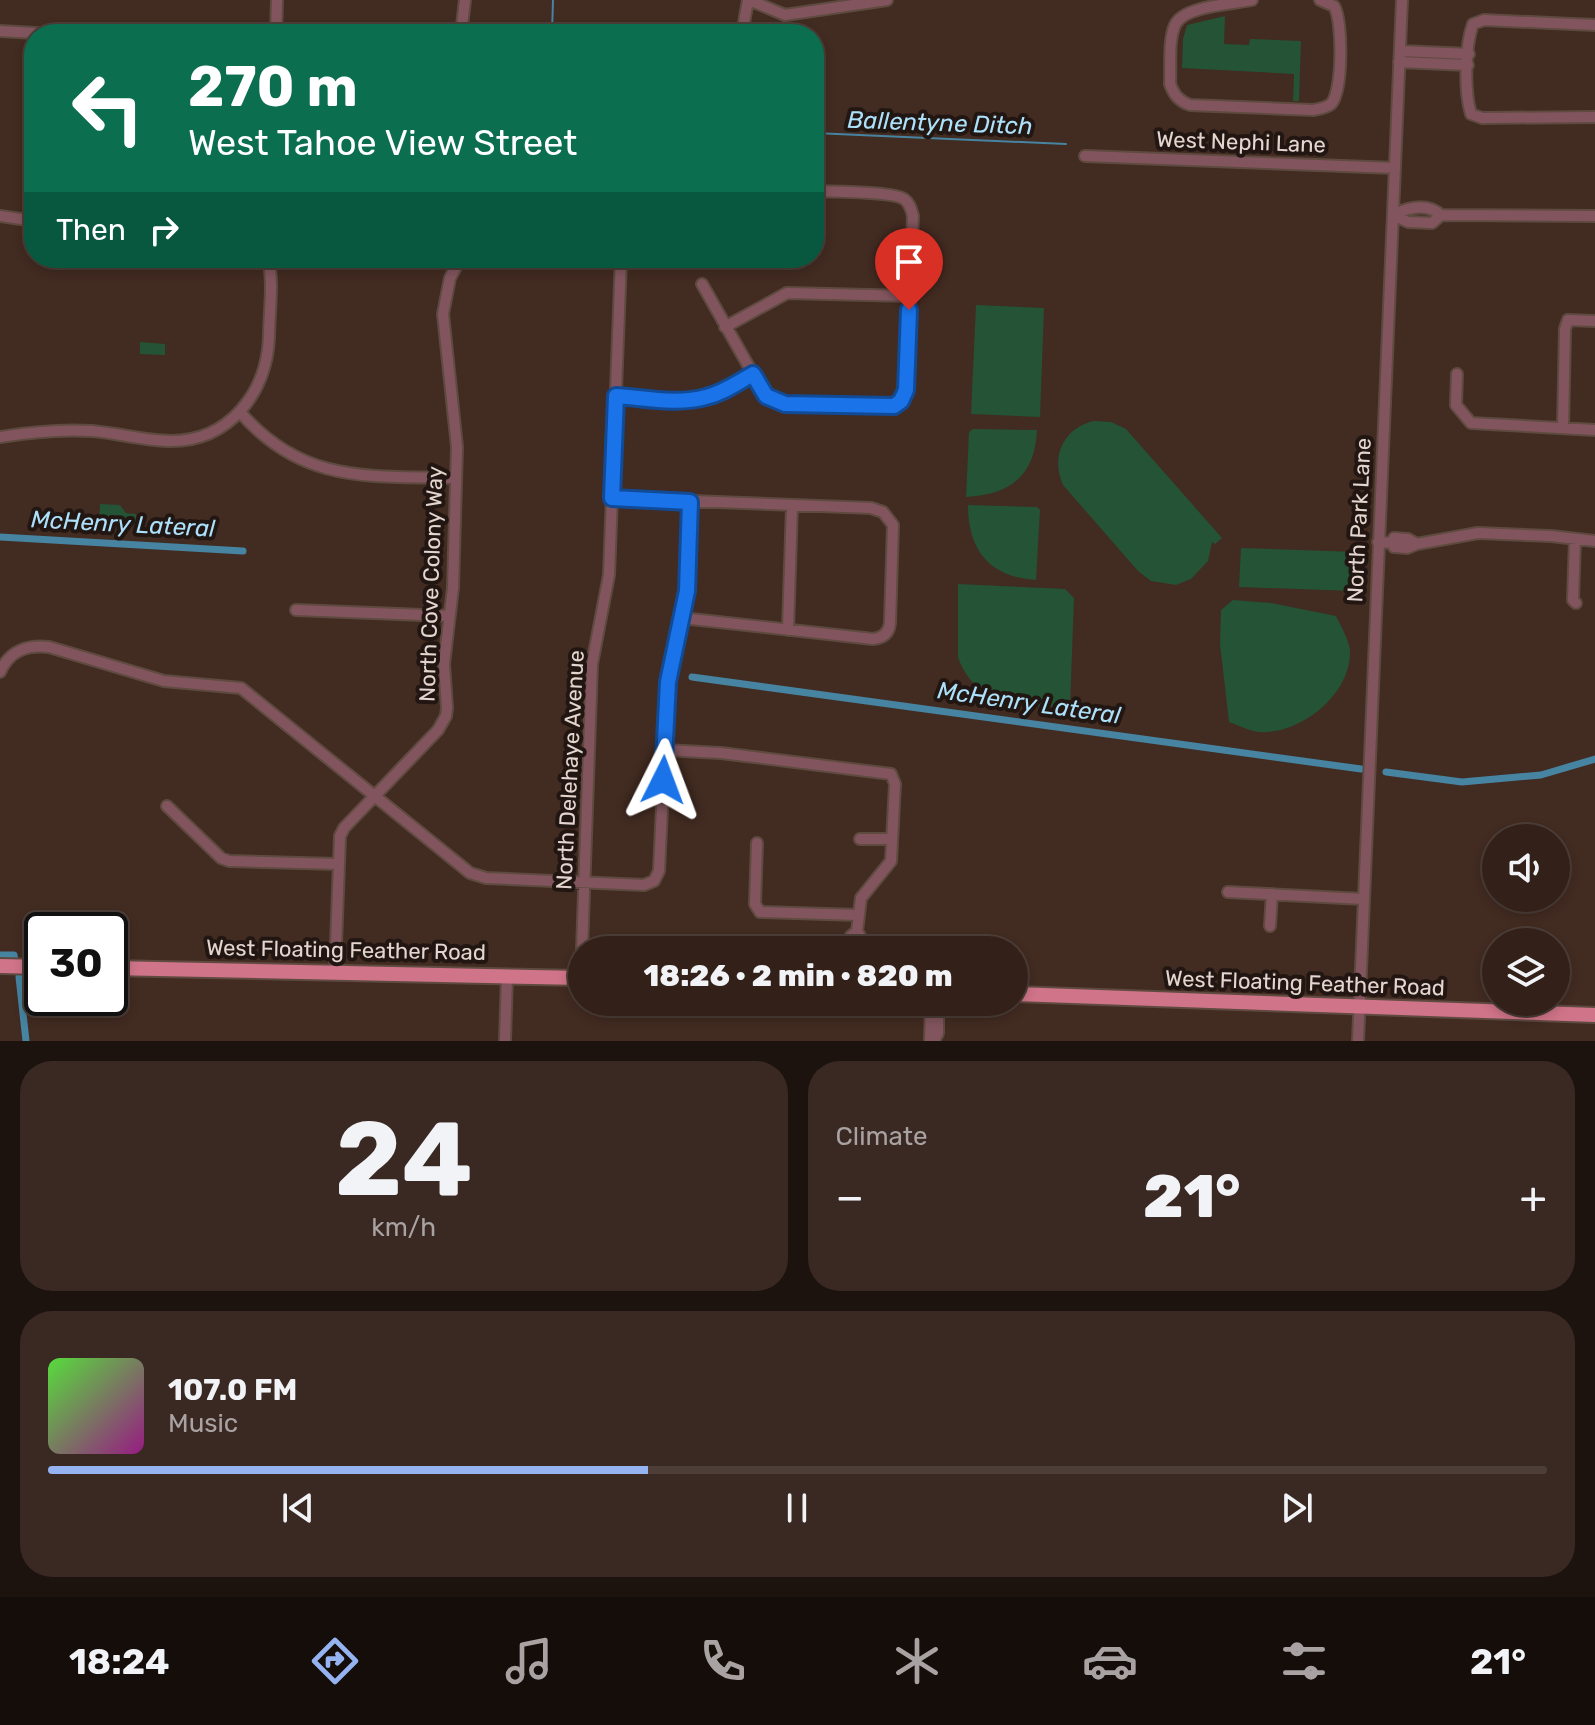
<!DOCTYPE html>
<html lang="en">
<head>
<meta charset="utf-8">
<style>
  body { margin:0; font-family:Rubik,sans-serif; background:#3a2822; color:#f1f3f6; height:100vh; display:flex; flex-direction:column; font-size:30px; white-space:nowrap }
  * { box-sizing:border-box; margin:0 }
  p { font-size:26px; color:#a8a3a2 }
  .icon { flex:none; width:44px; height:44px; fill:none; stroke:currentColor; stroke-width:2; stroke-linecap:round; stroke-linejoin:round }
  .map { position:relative; height:1041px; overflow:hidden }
  .sheet { display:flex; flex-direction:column; gap:20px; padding:20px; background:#1c120e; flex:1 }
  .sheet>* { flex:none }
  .banner { position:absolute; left:24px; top:24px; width:800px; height:244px; border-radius:32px; box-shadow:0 4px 12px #0003,0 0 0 2px #4d3e38; background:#0b6e4f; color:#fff; overflow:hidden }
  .fabs { position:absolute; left:1482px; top:824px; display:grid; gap:16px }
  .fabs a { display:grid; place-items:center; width:88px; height:88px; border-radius:50%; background:#322019; box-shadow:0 4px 12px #0003,0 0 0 2px #4d3e38; font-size:40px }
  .speed { position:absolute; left:24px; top:912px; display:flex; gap:16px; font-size:40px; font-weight:700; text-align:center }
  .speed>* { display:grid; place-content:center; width:104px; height:104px; border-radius:50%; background:#322019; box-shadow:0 4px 12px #0003,0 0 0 2px #4d3e38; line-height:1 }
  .speed .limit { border:4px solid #111; border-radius:12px; background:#fff; color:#111 }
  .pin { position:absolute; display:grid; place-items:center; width:68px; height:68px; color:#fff; margin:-82px -34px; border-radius:50% 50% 50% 0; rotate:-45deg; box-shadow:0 0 8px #0007 }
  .pin .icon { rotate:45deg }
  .me { position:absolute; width:88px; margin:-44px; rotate:3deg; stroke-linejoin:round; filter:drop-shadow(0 0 6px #0008) }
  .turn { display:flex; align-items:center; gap:28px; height:168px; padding:0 32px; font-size:36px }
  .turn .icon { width:104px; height:104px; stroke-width:2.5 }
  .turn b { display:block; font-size:56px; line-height:68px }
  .then { display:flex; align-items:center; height:76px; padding:0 32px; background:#0003; gap:16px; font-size:30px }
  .big { font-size:60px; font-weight:800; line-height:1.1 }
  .sheet .tile { flex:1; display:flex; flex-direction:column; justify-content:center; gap:12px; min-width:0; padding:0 28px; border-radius:32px; background:#3a2822 }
  .sheet .dial { align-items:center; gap:0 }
  .dial b { font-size:104px; line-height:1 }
  .song { display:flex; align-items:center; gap:24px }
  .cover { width:96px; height:96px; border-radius:12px; background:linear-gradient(135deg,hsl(110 70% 55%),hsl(310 70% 35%)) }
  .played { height:8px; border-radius:4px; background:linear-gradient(90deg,#95b2f1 40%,#4d3e38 40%) }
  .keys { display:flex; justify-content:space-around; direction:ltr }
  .heat { display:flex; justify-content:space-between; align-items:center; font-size:44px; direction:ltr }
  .sheet .tiles { flex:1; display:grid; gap:20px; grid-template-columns:1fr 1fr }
  .tile:last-child { grid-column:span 2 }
  .trip { position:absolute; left:568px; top:936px; width:460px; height:80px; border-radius:40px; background:#322019; box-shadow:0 4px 12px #0003,0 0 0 2px #4d3e38; font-weight:800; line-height:80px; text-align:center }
  .tabs { display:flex; height:128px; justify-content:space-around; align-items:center; background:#140d0a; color:#a8a3a2 }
  .tabs .icon { width:56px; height:56px }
  .tabs .on { color:#95b2f1 }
  .tabs b { font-size:36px; color:#f1f3f6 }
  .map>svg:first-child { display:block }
  .green { fill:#245335 }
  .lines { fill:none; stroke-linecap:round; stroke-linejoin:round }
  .stream { stroke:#4684a1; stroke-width:2 }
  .canal { stroke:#4684a1; stroke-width:7 }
  .minor-casing { stroke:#5f4a40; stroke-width:14 }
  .major-casing { stroke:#5f4a40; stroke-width:18 }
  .minor { stroke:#82555e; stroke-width:10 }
  .major { stroke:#d07489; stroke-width:14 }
  .route-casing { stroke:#114b97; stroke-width:20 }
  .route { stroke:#1a73e8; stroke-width:14 }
  .labels { text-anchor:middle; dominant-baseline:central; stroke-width:8; stroke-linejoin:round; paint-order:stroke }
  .street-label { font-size:22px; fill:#e4d5ce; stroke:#211612 }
  .water-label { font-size:24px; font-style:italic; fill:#ade1fb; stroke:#211612 }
</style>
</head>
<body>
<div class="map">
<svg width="1595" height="1041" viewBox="0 0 1595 1041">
  <rect width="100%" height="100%" fill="#422b21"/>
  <!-- green -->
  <path class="green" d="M1225,16L1224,44L1249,45L1250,39L1301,41L1299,101H1293L1294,74L1182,68L1183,39L1187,25Z
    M976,305L1044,308L1040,417L971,414Z
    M140,342L165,344V355L140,354Z
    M1094,421L1111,422L1126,429L1222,538L1215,544L1212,542L1208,561L1191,579L1176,585L1151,581L1138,571L1063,485C1050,456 1064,428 1094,421Z
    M973,429L1037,430C1035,476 1010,495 966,497L969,432Z
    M100,504L120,505L126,513L136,514V522H130V526L99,525Z
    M968,505L1037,507L1040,510L1036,580C990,577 968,551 968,505Z
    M1241,548L1357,552L1355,591L1239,587Z
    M958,584L1065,589L1074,598L1070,707C1026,707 974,706 958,657Z
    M1233,600L1271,603L1336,616C1341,626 1349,640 1350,651C1351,695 1300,735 1259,732C1249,731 1238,725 1229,722L1220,644L1221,610Z"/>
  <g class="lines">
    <!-- stream -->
    <path class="stream" d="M552,34L553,0
      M814,133L1066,144"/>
    <!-- canal -->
    <path class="canal" d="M0,537L243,551
      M692,677L1361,769
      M1386,772L1462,782L1541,775L1595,759
      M0,955H14L15,960
      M19,977L26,1041"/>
    <defs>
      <path id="minor" d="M749,0L785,15L887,0
        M1252,0C1233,4 1183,6 1175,25C1168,41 1171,66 1170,84C1174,95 1179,101 1190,105L1313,110C1319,109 1326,108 1331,104C1343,92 1343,20 1334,6L1320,0
        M1595,25L1484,20L1473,24C1465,46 1464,91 1471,114L1482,118L1595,117
        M0,31L52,34
        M276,34L277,0
        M461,34L465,0
        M742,34L748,0
        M1400,51L1469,54
        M1399,62L1468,65
        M1085,156L1395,168
        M1441,215L1432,223L1408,222L1393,215C1409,207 1427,203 1441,215L1595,216
        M0,216L34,221
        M702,284L753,374
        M725,327L787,293L910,296
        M1457,374L1456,405L1471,423L1595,430
        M616,396C645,398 678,405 706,397C723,393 738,383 753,374L766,396L785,404L886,408L901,401L906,390L913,216C911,209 910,203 904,199C893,191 831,192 814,191
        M240,412C302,484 369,476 456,478
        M1563,428L1565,329L1568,320L1595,321
        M0,437C30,432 61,429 92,431C118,433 145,441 171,441C229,441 267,393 269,337C269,312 274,283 268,258
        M612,498L871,508L883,512L893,525L890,623C889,633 883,638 873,639L682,618
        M1575,539L1573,600L1576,603
        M1378,542L1393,543L1394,547L1407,548L1417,544L1408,539L1394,538L1393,543
        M1417,544L1478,533L1551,536L1595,541
        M296,610L449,616
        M788,630L792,505
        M0,672C10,650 27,645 49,647L164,681L241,688L470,873L486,878L644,885L654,881L659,871L668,682L687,591L690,502
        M664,750L721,753L891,774L895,784L891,861L861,898L857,931
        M167,806L221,858L229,861L338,864
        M860,839H892
        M757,843L755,904L760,912L859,915
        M1228,892L1363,899
        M1270,926L1272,894
        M582,950L592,664L609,575L621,258
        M850,950L851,936L857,931L860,936V950
        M335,972L340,836L344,828L438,730L446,716L447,708L444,664L453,588L457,447L443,314L450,278L461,258
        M581,978L582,953
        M505,1041L507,975
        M930,1041L931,1002
        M934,1041L938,1033V1002
        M1358,1041L1402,0"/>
      <path id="major" d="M0,966L42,967
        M110,968L582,978
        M1014,994L1595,1015"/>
    </defs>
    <!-- minor casing -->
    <use href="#minor" class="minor-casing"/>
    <!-- major casing -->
    <use href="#major" class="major-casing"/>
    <!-- minor -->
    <use href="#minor" class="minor"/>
    <!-- major -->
    <use href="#major" class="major"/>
  </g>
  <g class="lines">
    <defs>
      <path id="route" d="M663,780L668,682L687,591L690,502L612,498L616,396C645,398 678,405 706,397C723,393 737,383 753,374L766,396L785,404L894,406L901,401L906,390L909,310"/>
    </defs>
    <!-- route casing -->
    <use href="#route" class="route-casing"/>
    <!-- route -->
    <use href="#route" class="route"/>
  </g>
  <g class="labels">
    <!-- street labels -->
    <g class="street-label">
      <text transform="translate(1241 142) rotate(2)">West Nephi Lane</text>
      <text transform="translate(1359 520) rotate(-87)">North Park Lane</text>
      <text transform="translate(431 584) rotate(-88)">North Cove Colony Way</text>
      <text transform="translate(570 770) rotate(-87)">North Delehaye Avenue</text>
      <text transform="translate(346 950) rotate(1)">West Floating Feather Road</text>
      <text transform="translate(1305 983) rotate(2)">West Floating Feather Road</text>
    </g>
    <!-- water labels -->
    <g class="water-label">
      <text transform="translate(940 123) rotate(2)">Ballentyne Ditch</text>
      <text transform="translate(123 524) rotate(3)">McHenry Lateral</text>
      <text transform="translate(1029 703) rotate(8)">McHenry Lateral</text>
    </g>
  </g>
</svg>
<div class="fabs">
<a><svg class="icon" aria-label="sound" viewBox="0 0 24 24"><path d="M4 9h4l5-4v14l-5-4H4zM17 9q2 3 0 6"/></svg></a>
<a><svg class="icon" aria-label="layers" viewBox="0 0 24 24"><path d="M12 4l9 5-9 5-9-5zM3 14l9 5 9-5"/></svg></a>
</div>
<div class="speed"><div class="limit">30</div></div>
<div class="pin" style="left:909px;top:310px;background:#d93025"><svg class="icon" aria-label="arrive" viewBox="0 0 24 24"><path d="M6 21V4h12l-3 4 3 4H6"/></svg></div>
<svg class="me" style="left:663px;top:780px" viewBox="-20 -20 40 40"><path d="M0-17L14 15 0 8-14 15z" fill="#1a73e8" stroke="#fff" stroke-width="4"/></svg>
<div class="trip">18:26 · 2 min · 820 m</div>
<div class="banner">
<div class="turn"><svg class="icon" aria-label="left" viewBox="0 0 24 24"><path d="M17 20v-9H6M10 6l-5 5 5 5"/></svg><div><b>270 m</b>West Tahoe View Street</div></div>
<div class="then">Then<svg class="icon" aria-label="right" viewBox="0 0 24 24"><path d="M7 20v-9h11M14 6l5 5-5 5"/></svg></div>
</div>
</div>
<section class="sheet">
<div class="tiles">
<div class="tile dial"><b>24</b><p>km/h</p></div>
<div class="tile"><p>Climate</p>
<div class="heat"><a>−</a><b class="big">21°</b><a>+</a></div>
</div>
<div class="tile">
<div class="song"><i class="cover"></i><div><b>107.0 FM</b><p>Music</p></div></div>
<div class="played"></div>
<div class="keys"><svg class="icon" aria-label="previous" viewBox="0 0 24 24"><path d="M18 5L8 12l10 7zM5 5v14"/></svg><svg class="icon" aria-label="pause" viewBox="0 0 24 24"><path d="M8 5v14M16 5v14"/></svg><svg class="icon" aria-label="next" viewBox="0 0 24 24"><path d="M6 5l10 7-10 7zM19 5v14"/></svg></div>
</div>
</div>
</section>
<nav class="tabs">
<b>18:24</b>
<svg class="icon on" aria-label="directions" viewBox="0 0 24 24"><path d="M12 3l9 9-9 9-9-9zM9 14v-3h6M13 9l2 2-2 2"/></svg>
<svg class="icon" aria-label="music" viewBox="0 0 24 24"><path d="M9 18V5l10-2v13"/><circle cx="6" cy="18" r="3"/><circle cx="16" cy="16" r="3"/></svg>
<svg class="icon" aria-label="phone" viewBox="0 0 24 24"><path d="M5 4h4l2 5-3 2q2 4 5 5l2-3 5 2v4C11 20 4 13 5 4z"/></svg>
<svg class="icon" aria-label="climate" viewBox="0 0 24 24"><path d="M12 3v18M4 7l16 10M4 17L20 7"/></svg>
<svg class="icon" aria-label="car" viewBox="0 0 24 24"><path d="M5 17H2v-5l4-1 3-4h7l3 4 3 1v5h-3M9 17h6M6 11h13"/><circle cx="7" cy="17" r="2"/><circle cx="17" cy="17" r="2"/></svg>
<svg class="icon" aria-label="filters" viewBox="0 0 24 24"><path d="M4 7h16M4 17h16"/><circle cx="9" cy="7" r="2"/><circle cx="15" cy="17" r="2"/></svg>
<b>21°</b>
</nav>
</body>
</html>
